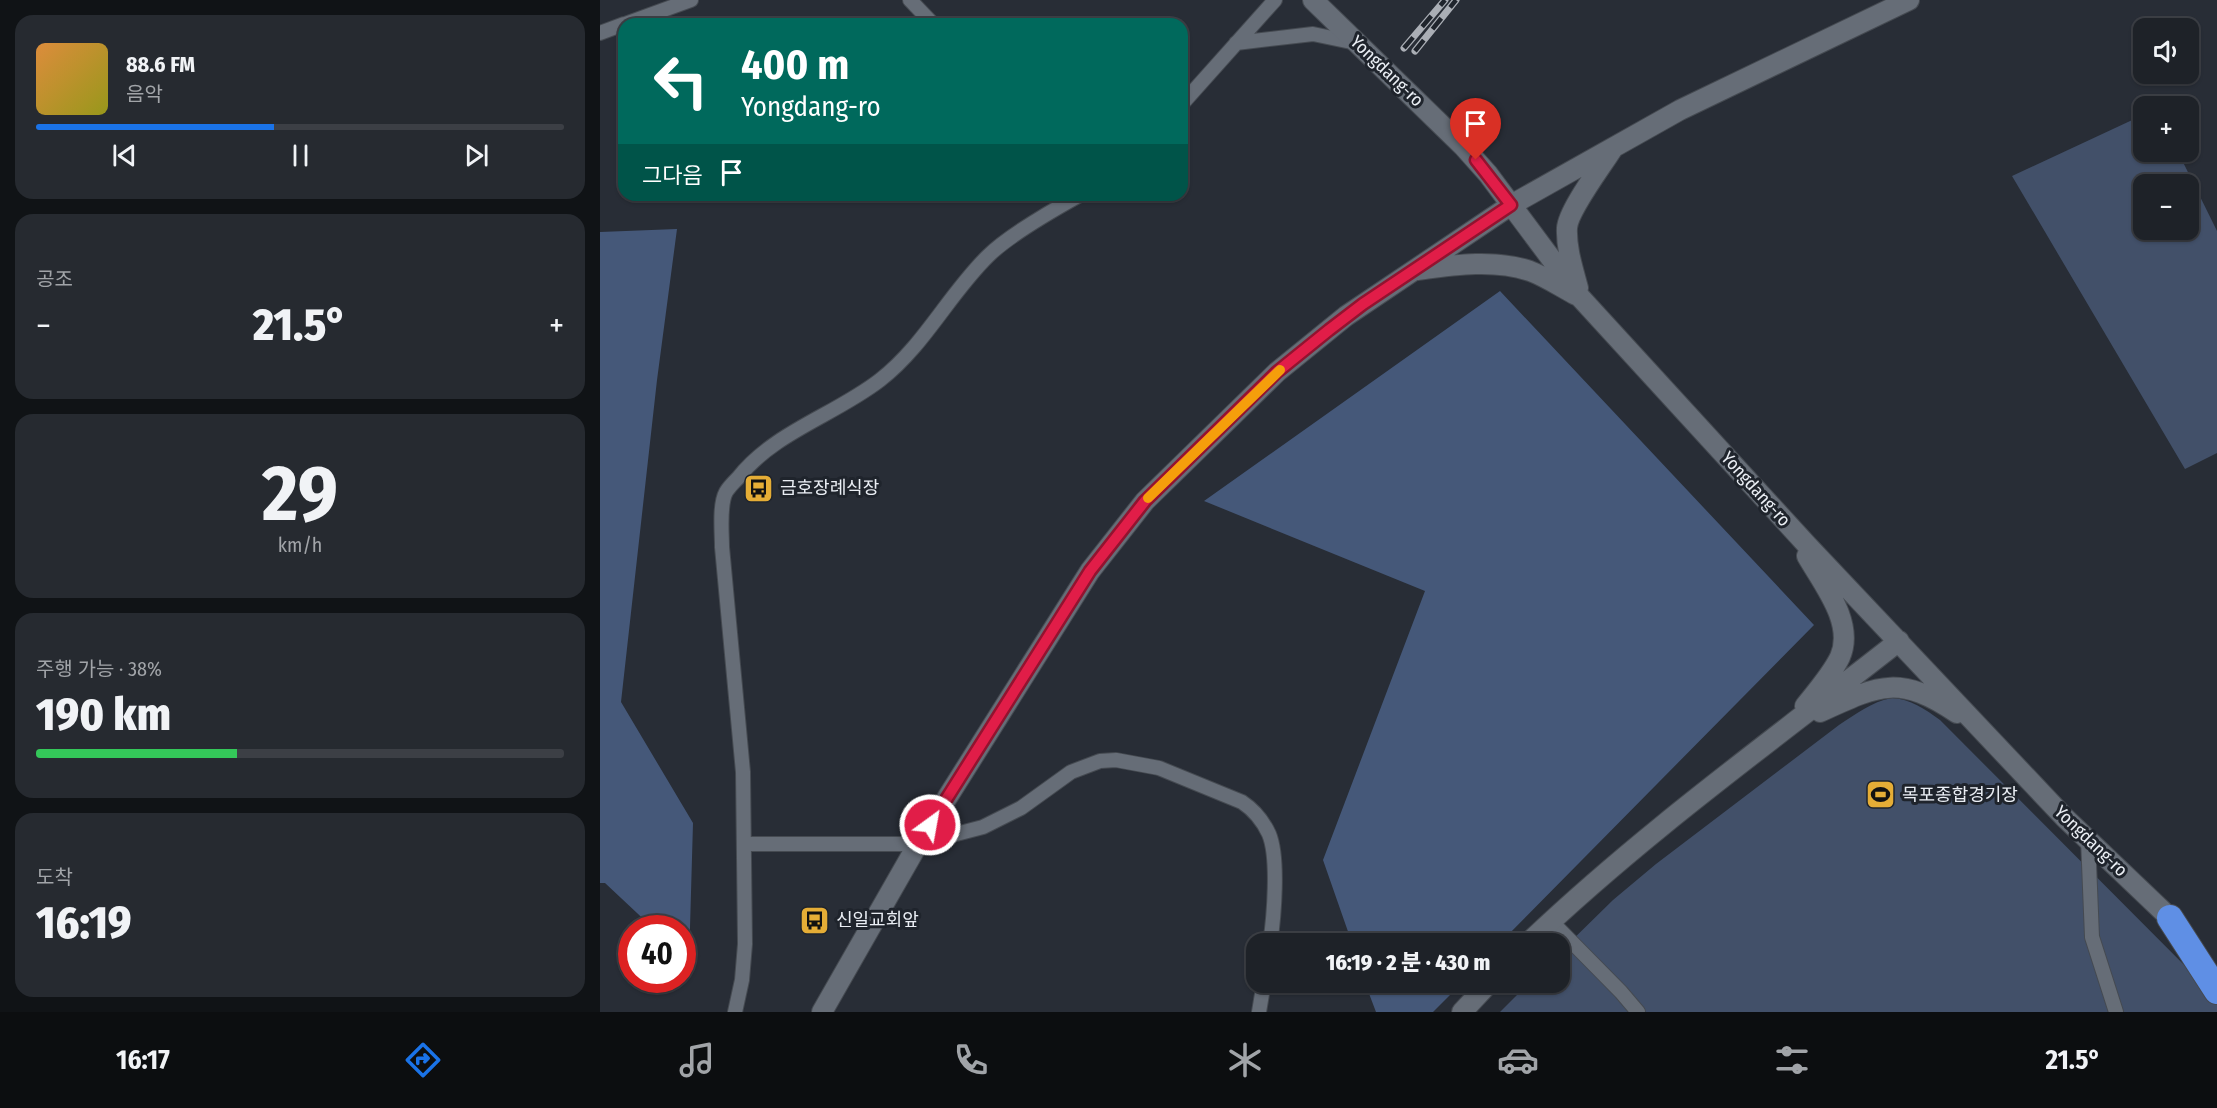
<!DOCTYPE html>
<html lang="ko">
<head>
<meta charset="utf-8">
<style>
  body { margin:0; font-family:"Fira Sans Condensed","Noto Sans KR",sans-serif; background:#262a30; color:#f1f3f6; height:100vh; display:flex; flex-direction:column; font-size:22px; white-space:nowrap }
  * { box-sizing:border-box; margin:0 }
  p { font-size:20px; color:#a1a4a8 }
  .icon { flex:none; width:33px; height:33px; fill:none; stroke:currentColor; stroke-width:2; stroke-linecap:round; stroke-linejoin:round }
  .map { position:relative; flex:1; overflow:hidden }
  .drawer { display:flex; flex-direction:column; gap:15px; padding:15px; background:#101316; width:600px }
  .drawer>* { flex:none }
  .banner { position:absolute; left:18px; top:18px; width:570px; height:183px; border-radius:18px; box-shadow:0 2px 4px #0004,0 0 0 2px #3c3f45; background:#00695c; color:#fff; overflow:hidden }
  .fabs { position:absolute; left:1533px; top:18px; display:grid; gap:12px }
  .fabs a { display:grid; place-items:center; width:66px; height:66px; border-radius:12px; background:#1e2228; box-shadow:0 2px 4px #0004,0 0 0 2px #3c3f45; font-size:30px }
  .speed { position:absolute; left:18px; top:915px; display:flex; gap:12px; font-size:30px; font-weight:700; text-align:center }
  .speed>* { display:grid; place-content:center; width:78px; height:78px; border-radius:50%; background:#1e2228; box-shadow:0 2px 4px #0004,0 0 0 2px #3c3f45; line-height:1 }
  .speed .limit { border:9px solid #d22; background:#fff; color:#111 }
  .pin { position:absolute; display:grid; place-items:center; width:51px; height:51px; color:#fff; margin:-62px -26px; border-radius:50% 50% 50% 0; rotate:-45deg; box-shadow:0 0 6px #0007 }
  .pin .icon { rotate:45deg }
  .me { position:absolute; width:66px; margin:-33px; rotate:32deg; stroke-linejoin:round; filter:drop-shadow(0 0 4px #0008) }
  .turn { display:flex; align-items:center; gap:21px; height:126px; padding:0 24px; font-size:27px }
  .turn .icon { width:78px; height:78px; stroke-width:2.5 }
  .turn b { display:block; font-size:42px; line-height:51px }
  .then { display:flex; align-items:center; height:57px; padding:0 24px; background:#0003; gap:12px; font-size:22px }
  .big { font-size:45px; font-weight:800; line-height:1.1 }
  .drawer .widget { flex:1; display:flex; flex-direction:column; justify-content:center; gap:9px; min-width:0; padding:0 21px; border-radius:18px; background:#262a30 }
  .drawer .dial { align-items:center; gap:0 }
  .dial b { font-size:78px; line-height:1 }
  .song { display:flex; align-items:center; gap:18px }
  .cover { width:72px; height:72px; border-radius:9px; background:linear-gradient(135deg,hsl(30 70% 55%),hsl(60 70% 35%)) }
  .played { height:6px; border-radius:3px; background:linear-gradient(90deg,#1a73e8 45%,#3c3f45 45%) }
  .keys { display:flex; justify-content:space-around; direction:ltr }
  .heat { display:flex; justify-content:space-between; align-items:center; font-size:33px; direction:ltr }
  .charge { height:9px; border-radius:4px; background:linear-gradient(90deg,#34c759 38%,#3c3f45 0) }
  .trip { position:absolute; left:646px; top:933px; width:324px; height:60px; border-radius:18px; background:#1e2228; box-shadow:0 2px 4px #0004,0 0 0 2px #3c3f45; font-weight:800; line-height:60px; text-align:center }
  .tabs { display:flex; height:96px; justify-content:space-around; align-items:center; background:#0c0e10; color:#a1a4a8 }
  .tabs .icon { width:42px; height:42px }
  .tabs .selected { color:#1a73e8 }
  .tabs b { font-size:27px; color:#f1f3f6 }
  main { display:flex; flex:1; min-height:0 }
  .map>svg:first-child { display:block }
  .green { fill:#425069; fill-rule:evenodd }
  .forest { fill:#455879 }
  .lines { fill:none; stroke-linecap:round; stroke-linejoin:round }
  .street-casing { stroke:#454a51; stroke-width:16 }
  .secondary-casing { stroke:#454a51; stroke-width:22 }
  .highway-casing { stroke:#454a51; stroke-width:28 }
  .street { stroke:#666d77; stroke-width:14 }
  .secondary { stroke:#666d77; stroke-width:20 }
  .highway { stroke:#5f8fe5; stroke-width:26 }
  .rail-casing { stroke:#aaaeb5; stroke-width:7 }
  .rail { stroke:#1f242c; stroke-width:4.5; stroke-dasharray:14; stroke-linecap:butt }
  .route-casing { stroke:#92132f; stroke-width:15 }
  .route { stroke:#e11d48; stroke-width:10 }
  .slow { stroke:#f59e0b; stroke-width:10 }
  .labels { text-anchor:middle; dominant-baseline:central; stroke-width:6; stroke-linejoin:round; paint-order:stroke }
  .street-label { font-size:18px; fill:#eaeef4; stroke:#1f242c }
  .poi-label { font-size:18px; fill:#eaeef4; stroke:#1f242c; text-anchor:start }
</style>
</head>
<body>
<main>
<section class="drawer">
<div class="widget">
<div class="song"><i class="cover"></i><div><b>88.6 FM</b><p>음악</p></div></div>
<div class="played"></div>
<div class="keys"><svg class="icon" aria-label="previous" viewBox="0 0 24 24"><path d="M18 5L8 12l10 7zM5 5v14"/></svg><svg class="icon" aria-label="pause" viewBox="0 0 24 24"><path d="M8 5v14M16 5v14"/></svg><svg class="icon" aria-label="next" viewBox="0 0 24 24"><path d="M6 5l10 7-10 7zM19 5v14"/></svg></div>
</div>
<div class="widget"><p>공조</p>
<div class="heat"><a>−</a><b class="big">21.5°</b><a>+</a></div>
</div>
<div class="widget dial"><b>29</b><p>km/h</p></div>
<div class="widget"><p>주행 가능 · 38%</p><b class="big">190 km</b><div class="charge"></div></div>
<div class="widget"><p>도착</p><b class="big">16:19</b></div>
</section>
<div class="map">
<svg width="1617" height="1012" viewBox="0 0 1617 1012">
  <rect width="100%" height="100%" fill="#282d36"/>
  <!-- green -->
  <path class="green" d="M1543,115L1544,152H1578L1617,231V453L1585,469L1412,176ZM1544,184H1588V230H1544Z
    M1292,698C1310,699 1325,709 1340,720L1617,998V1012H900L929,983L960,982V952L1013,900L1056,864L1239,725C1256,714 1271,702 1292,698Z"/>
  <!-- forest -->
  <path class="forest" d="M77,229L57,380L21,702L93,823L89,962L83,956L82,928H53L5,883H0V232Z
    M900,291L1214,625L900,943H752L723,860L825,591L604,501Z
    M765,983V982L862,983L833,1012H776Z"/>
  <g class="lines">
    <defs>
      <path id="street" d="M310,0L333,24
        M25,24L91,0
        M0,33L24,24
        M636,43L713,34L756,43
        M582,104L675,0
        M1488,839L1492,937L1516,1012
        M144,844H318L383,827L421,808L471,772L500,761L516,760L559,768L642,802C654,810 663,821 669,834C679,858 674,917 670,944
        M951,921L1021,992L1038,1012
        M135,1012L142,980L145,944L143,772L122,547C122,532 119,505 126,492C129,487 134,482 138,478C174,432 235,415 280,380C324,346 349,294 388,256C409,235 453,210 480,195
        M659,1012L664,982"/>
      <path id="secondary" d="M713,0L863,146L888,174L979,296L1207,545L1464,817L1570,918
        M817,270C854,265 894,259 930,271C946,277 961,287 976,295
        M978,288C973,269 966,248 967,228C968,210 1002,166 1013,148
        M1205,706C1217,691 1232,674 1240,657C1255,623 1223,584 1207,556
        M1220,712C1279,685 1299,674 1357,713
        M927,944C1043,833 1173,740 1299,641
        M222,1012L318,844L490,571L545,501L677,372L746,316L911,205L1080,110L1309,0
        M862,1012L890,982"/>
      <path id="highway" d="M1570,918L1617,991"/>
    </defs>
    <!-- street casing -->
    <use href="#street" class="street-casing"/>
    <!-- secondary casing -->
    <use href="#secondary" class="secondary-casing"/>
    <!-- highway casing -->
    <use href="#highway" class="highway-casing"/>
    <!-- street -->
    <use href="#street" class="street"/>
    <!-- secondary -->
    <use href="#secondary" class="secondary"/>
    <!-- highway -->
    <use href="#highway" class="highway"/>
    <defs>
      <path id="rail" d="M804,48L845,0
        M815,51L856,0"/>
    </defs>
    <!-- rail casing -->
    <use href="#rail" class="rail-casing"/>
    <!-- rail -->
    <use href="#rail" class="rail"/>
  </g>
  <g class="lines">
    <defs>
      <path id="route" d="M330,825L490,571L545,501L677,372L729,330L763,304L911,205L876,160"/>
    </defs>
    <!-- route casing -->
    <use href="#route" class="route-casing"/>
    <!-- route -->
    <use href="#route" class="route"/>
    <!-- slow -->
    <path class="slow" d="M548,498L680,370"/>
  </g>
  <!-- icons -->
  <defs>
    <symbol id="bus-square" viewBox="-11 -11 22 22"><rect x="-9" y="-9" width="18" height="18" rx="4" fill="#e5ad36" stroke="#1f242c"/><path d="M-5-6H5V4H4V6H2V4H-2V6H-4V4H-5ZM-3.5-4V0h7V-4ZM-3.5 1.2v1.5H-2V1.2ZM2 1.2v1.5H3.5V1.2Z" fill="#111"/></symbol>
    <symbol id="stadium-square" viewBox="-11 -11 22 22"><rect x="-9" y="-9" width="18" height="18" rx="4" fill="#e5ad36" stroke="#1f242c"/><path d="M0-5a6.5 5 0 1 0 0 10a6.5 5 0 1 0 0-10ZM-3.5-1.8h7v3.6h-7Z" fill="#111"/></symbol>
  </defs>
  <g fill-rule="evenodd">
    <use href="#bus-square" x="142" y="472" width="33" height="33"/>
    <use href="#stadium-square" x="1264" y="778" width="33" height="33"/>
    <use href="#bus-square" x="198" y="904" width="33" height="33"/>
  </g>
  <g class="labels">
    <!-- street labels -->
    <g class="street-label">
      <text transform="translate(787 71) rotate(44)">Yongdang-ro</text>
      <text transform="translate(1156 489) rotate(48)">Yongdang-ro</text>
      <text transform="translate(1491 841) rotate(44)">Yongdang-ro</text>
    </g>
    <!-- poi labels -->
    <g class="poi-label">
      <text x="180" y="488">금호장례식장</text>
      <text x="1302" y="795">목포종합경기장</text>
      <text x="236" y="920">신일교회앞</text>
    </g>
  </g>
</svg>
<div class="fabs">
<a><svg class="icon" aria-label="sound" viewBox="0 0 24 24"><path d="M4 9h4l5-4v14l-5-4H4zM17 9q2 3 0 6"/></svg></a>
<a>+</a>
<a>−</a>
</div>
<div class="speed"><div class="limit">40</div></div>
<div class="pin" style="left:876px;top:160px;background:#d93025"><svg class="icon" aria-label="arrive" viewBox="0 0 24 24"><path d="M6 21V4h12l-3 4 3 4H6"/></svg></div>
<svg class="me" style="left:330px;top:825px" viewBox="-20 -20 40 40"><circle r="17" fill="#e11d48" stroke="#fff" stroke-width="3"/><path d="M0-11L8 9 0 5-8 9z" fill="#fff"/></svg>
<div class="trip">16:19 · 2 분 · 430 m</div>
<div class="banner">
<div class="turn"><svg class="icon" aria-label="left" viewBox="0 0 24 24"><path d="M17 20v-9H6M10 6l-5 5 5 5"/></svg><div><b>400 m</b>Yongdang-ro</div></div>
<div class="then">그다음<svg class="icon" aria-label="arrive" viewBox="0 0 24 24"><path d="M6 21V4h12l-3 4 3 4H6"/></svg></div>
</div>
</div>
</main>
<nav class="tabs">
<b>16:17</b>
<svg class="icon selected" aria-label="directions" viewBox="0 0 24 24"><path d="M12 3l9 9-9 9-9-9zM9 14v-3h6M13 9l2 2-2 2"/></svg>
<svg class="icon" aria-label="music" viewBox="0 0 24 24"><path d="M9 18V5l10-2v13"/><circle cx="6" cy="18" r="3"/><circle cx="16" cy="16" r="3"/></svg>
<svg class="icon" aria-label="phone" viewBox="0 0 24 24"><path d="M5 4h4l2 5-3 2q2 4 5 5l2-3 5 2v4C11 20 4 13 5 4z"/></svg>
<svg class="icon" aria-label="climate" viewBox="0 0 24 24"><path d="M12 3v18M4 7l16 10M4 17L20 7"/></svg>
<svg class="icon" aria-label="car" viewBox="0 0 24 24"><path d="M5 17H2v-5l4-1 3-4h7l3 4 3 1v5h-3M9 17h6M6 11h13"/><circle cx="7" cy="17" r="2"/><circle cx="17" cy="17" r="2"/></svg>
<svg class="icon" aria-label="filters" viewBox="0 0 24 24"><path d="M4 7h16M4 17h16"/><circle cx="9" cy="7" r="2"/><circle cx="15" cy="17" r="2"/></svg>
<b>21.5°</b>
</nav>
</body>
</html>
